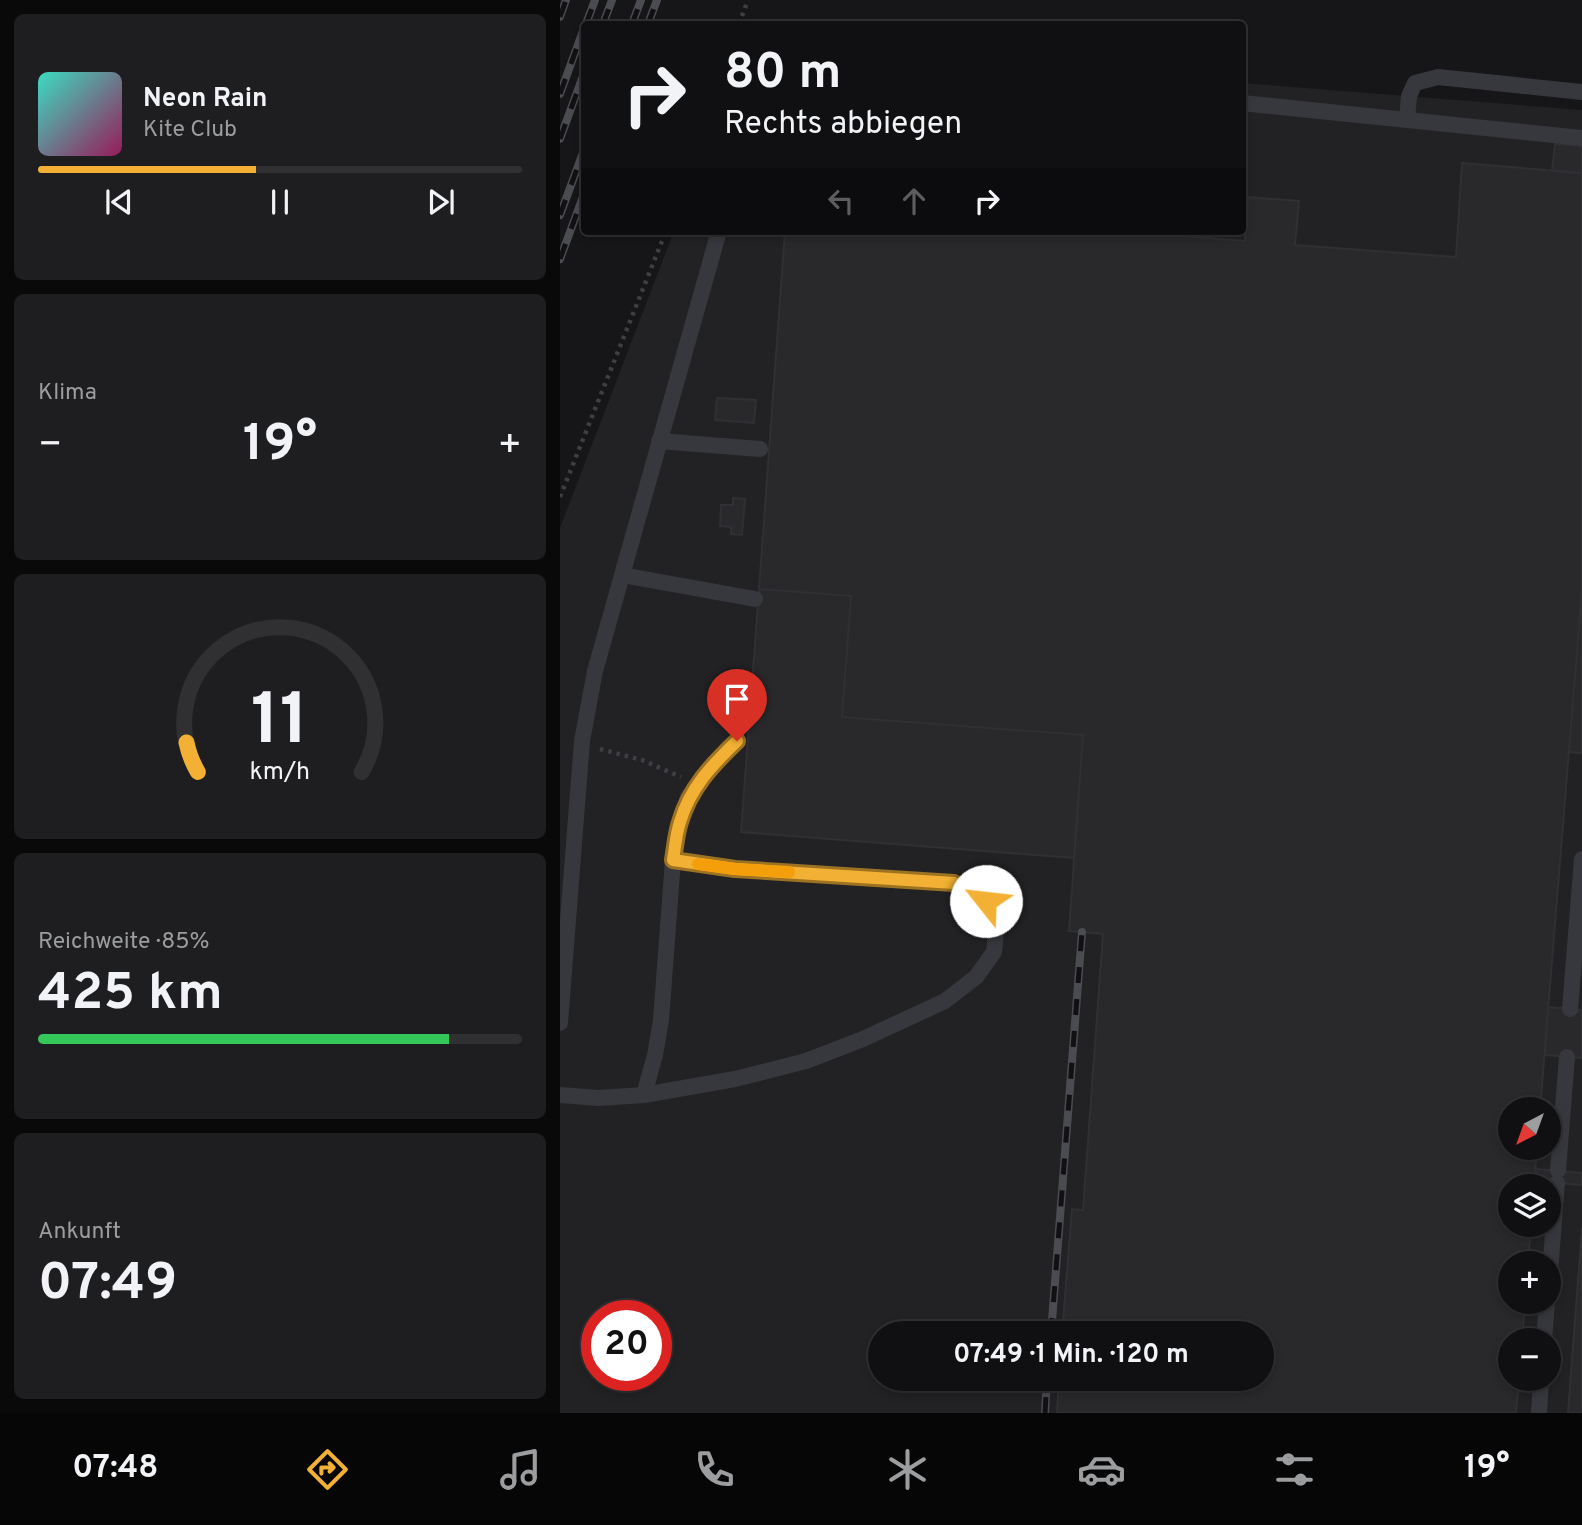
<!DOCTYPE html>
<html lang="de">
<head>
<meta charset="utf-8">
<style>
  body { margin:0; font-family:Overpass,sans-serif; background:#1e1e20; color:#f1f3f6; height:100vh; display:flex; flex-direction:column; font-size:26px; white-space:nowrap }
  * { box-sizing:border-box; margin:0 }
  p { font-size:23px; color:#9c9d9f }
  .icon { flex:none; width:38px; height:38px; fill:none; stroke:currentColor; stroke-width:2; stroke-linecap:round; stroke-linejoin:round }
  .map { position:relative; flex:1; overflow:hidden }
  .panel { display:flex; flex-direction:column; gap:14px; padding:14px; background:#09090a; width:560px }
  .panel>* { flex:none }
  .hud { position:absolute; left:21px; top:21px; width:665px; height:214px; border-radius:7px; box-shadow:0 4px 10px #0003,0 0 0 2px #303032; background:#101012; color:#f1f3f6; overflow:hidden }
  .needle { width:46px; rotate:221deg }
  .controls { position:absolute; left:938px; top:1097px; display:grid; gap:14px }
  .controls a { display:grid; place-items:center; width:63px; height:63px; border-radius:50%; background:#101012; box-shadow:0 4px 10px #0003,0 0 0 2px #303032; font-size:35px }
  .speed { position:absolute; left:21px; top:1300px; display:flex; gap:14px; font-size:35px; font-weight:700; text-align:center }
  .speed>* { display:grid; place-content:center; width:91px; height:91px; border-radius:50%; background:#101012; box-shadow:0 4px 10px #0003,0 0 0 2px #303032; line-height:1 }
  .speed .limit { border:10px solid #d22; background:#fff; color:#111 }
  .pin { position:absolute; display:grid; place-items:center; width:60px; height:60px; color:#fff; margin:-72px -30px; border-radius:50% 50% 50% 0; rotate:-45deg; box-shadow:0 0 7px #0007 }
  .pin .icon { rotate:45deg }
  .me { position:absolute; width:77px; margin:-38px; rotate:299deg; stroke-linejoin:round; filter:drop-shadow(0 0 5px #0008) }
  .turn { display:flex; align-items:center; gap:24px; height:147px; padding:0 28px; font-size:32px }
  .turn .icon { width:91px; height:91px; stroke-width:2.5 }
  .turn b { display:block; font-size:49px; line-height:60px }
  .lanes { display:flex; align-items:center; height:66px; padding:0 28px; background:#0003; justify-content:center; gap:35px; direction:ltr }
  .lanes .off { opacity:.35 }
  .big { font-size:52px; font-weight:700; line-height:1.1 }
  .panel .widget { flex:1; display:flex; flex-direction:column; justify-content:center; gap:10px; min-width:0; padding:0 24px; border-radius:10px; background:#1e1e20 }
  .panel .dial { align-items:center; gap:0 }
  .dial svg { height:182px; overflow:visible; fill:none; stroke:#303032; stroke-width:7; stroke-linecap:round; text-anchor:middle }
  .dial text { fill:#f1f3f6; stroke:none }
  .song { display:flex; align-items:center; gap:21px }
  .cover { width:84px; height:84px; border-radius:10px; background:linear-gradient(135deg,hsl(170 70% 55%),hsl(330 70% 35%)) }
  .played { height:7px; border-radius:4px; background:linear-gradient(90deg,#f2b134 45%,#303032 45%) }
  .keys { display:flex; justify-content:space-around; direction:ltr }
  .heat { display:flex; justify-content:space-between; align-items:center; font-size:38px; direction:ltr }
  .charge { height:10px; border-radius:5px; background:linear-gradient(90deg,#34c759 85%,#303032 0) }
  .trip { position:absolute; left:308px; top:1321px; width:406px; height:70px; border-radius:35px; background:#101012; box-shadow:0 4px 10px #0003,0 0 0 2px #303032; font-weight:700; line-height:70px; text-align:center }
  .tabs { display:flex; height:112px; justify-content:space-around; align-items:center; background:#060607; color:#9c9d9f }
  .tabs .icon { width:49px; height:49px }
  .tabs .on { color:#f2b134 }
  .tabs b { font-size:32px; color:#f1f3f6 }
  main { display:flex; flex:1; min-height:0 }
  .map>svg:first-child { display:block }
  .built { fill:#222225; fill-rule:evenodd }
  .building { fill:#29292c; stroke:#303034; stroke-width:2 }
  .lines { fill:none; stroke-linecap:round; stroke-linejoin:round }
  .path { stroke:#3d3f44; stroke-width:4.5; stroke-dasharray:3.5 5; stroke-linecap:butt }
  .lane { stroke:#37383d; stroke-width:16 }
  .rail-casing { stroke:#4a4c52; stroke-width:8 }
  .rail { stroke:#111113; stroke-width:5; stroke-dasharray:16; stroke-linecap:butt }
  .route-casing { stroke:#9d7322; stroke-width:18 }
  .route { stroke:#f2b134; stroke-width:12 }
  .slow { stroke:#f59e0b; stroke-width:12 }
</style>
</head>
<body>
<main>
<section class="panel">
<div class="widget">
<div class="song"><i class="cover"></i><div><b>Neon Rain</b><p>Kite Club</p></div></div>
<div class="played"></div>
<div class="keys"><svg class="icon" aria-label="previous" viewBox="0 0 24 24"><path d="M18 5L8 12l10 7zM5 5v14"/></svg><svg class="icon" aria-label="pause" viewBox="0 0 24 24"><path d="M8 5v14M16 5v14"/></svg><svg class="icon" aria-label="next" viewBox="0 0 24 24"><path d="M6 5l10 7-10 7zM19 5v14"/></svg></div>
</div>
<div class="widget"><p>Klima</p>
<div class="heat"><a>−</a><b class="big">19°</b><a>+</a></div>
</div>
<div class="widget dial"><svg viewBox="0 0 100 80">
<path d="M14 69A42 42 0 1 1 86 69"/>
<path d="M14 69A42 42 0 0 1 9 56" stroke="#f2b134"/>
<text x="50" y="56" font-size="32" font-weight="700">11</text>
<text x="50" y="72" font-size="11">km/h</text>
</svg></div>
<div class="widget"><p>Reichweite · 85%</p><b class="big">425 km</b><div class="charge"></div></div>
<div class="widget"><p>Ankunft</p><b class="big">07:49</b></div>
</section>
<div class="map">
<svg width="1022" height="1413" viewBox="0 0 1022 1413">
  <rect width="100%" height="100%" fill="#161618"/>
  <!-- built -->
  <path class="built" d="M683,83L1022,110V1413H0V528L114,231H682ZM950,1110H989V1148H950ZM950,1186H989V1225H950ZM950,1264H989V1302H950ZM37,1316H96V1376H37ZM320,1334H702V1379H320ZM950,1340H989V1379H950Z"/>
  <!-- building -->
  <path class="building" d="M995,144L1022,146V173L992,171Z
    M902,163L1022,173V589L980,1110H950V1148H977L974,1186H950V1225H971L968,1264H950V1302H965L962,1340H950V1379H959L956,1413H497L499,1379H702V1334H502L512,1209L523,1210L543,934L509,931L523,735L282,717L291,596L199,589L225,231H557L685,241L688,197L739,201L735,245L896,257Z
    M157,398L196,400L194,423L155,420Z
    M173,498L185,499L182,535L171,534V527L160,526L161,505H173Z
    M199,589L291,596L282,717L523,735L514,858L181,832Z
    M1022,589V753L1009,752Z
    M988,1007L1022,1010V1058L985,1055Z
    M976,1169L1022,1173V1185L975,1181Z
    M1022,1228V1413H1008Z"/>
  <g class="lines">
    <!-- path -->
    <path class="path" d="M179,24L188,0
      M0,497L106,231
      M40,749L82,760L121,777"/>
    <!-- lane -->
    <path class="lane" d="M682,103L1022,138
      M847,120L849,96L855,83L878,77L1022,92
      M99,441L200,449
      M62,575L195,599
      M1010,1009L1022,859
      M0,1023L22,741L35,671L159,231
      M0,1095L38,1098L84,1095L95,1055L101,1020L113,860L119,824L128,797L152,765L177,741
      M84,1095L175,1079L246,1061L303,1039L385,1001L416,977L434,952L437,922L426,901L394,883L175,869L113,860
      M998,1170L1007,1057
      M989,1285L997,1183
      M984,1340L987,1302
      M979,1413L981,1379"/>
    <defs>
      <path id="rail" d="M0,17L6,0
        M26,24L35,0
        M43,24L52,0
        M72,24L81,0
        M88,24L97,0
        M0,94L24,28
        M0,139L24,73
        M0,215L24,150
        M0,259L24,194
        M491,1334L522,932
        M485,1413L487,1379"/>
    </defs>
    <!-- rail casing -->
    <use href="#rail" class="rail-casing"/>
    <!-- rail -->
    <use href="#rail" class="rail"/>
  </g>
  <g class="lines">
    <defs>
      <path id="route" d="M177,741C152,765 130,788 120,822C116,834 115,848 113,860L175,869L394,883L426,901"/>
    </defs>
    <!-- route casing -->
    <use href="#route" class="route-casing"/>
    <!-- route -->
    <use href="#route" class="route"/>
    <!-- slow -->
    <path class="slow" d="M138,864L175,869L229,872"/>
  </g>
</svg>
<div class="controls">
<a><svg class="needle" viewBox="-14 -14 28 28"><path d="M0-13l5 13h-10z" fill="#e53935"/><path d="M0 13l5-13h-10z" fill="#9c9d9f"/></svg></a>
<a><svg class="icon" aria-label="layers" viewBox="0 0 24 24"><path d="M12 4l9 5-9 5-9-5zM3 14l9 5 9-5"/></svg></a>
<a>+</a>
<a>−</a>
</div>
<div class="speed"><div class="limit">20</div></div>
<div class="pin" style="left:177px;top:741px;background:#d93025"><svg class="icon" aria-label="arrive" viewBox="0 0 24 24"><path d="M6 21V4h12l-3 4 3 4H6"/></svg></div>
<svg class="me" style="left:426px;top:901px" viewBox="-20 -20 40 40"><circle r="19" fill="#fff"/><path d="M0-13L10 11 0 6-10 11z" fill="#f2b134"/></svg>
<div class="trip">07:49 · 1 Min. · 120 m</div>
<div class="hud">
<div class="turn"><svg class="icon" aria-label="right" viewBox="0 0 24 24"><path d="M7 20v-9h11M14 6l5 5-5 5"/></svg><div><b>80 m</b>Rechts abbiegen</div></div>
<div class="lanes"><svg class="icon off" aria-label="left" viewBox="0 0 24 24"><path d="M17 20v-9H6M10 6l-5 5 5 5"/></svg><svg class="icon off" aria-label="ahead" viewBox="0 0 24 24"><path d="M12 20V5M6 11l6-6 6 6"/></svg><svg class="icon" aria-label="right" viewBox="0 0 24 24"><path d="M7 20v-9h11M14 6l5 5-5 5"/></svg></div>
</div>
</div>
</main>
<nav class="tabs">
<b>07:48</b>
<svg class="icon on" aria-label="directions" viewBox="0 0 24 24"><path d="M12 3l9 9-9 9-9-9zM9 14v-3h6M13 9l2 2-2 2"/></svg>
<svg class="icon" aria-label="music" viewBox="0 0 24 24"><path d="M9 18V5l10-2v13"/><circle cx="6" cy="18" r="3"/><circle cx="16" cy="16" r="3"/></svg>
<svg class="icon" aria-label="phone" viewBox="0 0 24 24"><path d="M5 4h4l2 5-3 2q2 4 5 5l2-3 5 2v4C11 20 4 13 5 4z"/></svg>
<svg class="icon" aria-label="climate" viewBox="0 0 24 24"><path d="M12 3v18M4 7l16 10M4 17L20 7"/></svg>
<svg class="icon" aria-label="car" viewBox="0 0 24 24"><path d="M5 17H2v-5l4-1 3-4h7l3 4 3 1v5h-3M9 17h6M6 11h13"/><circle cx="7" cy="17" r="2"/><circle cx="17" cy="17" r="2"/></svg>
<svg class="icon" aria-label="filters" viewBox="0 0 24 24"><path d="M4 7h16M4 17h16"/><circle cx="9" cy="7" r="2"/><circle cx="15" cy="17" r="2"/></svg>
<b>19°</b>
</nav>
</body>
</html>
